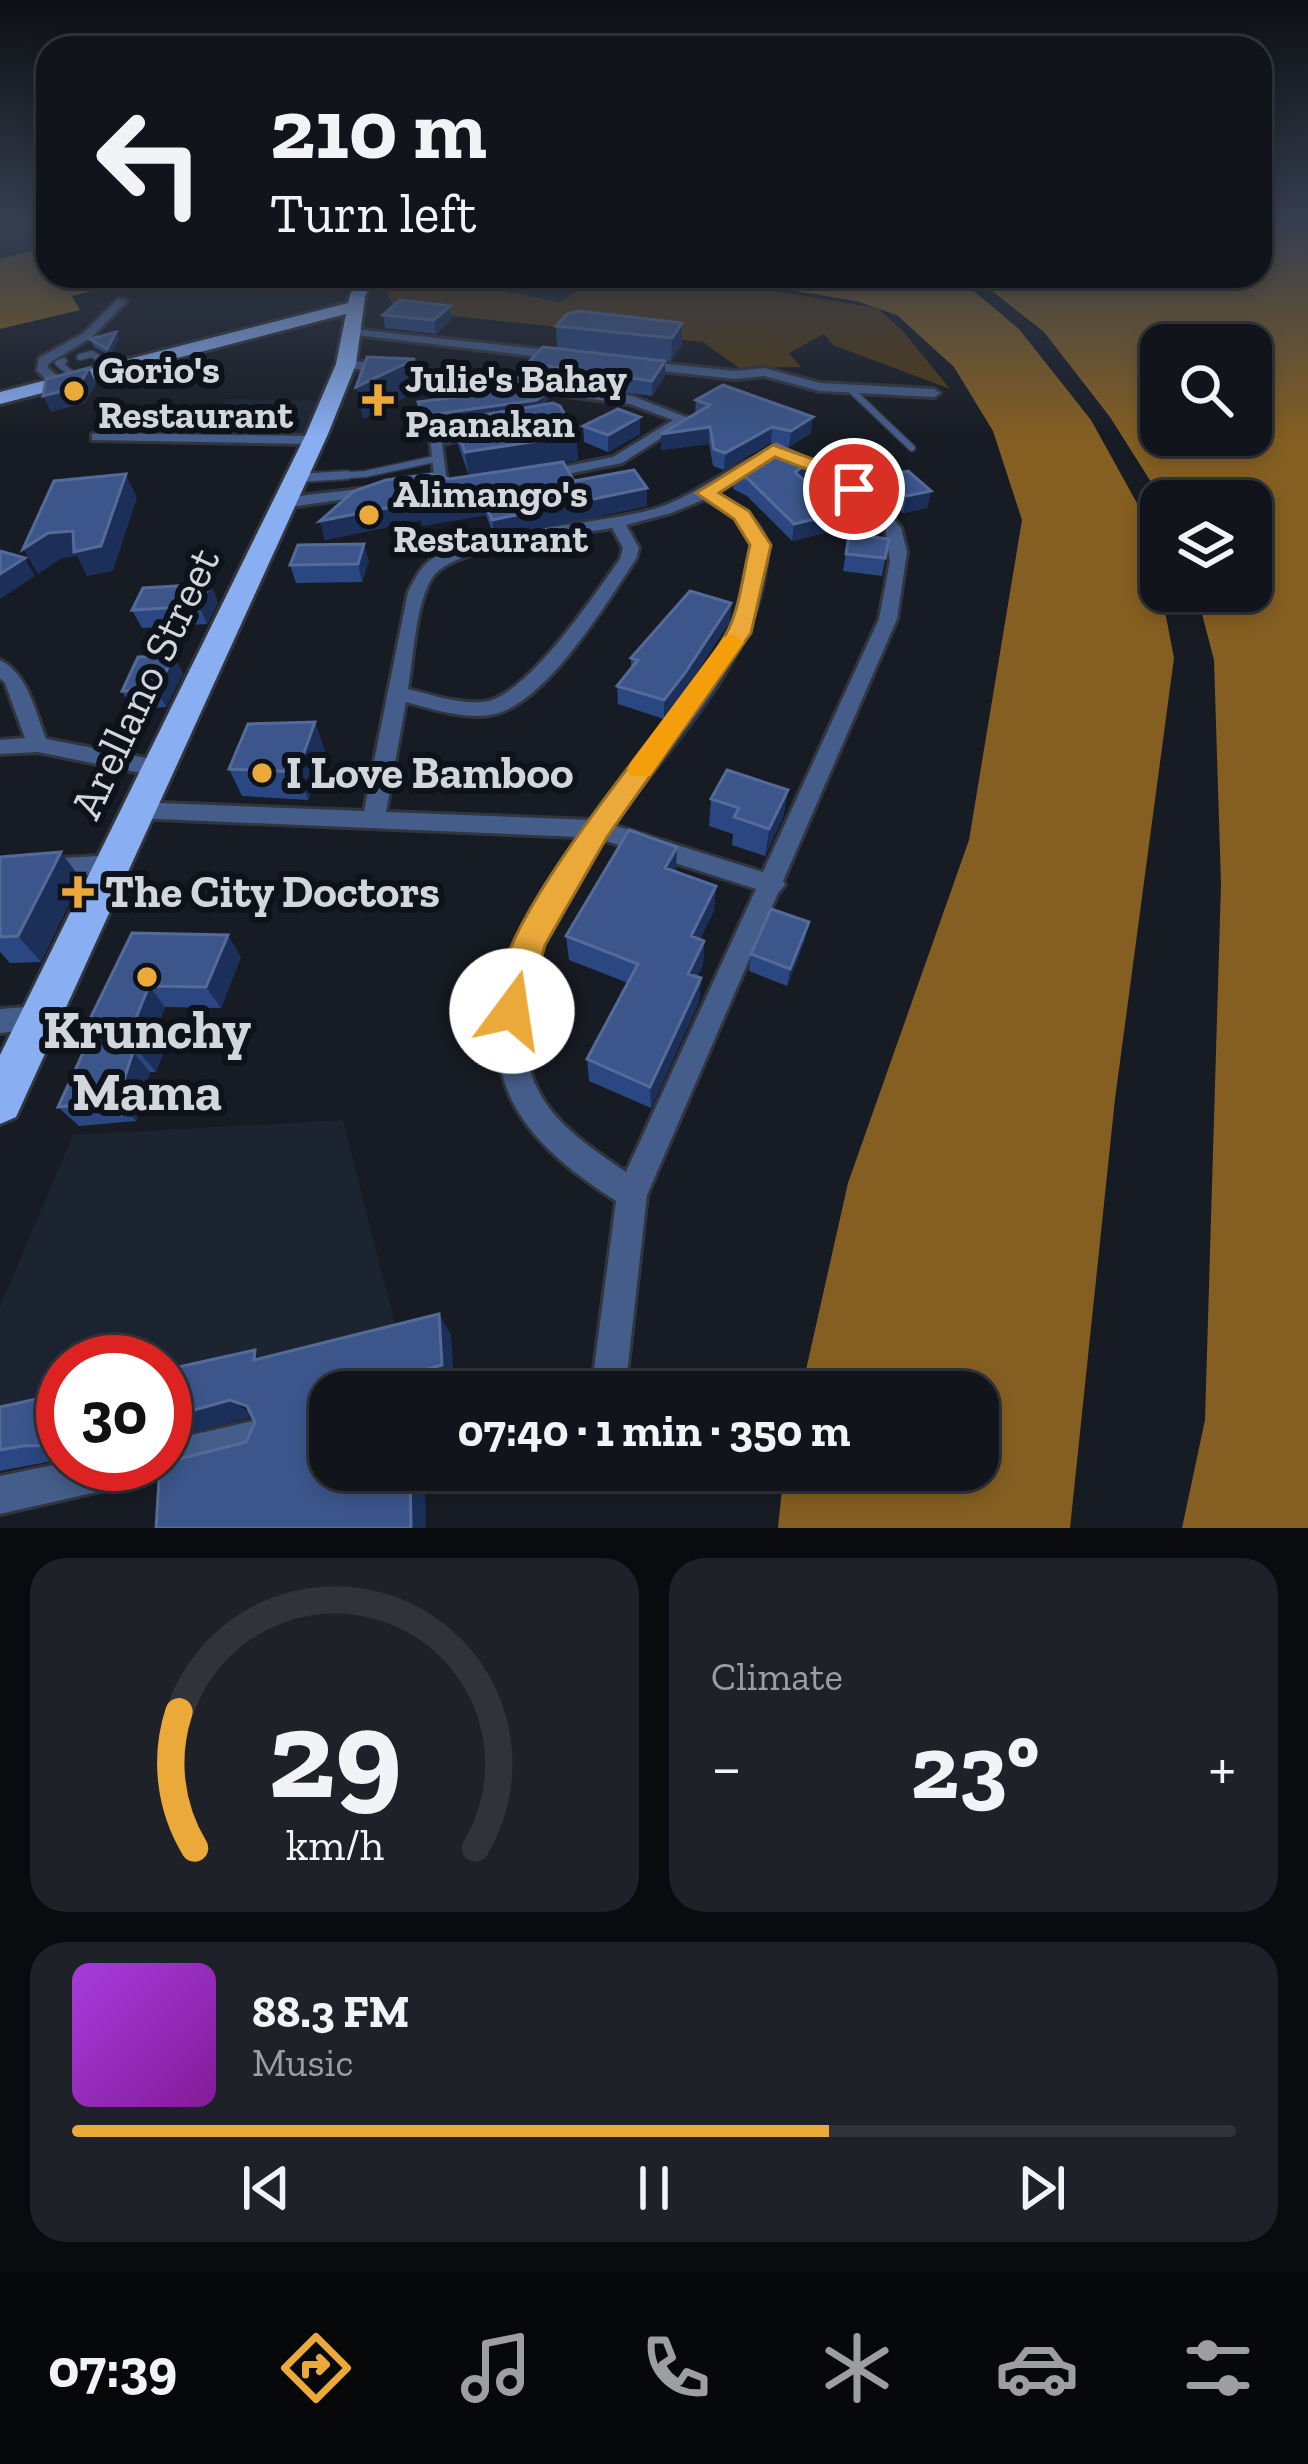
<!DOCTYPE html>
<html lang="en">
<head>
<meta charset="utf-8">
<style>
  body { margin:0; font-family:"Zilla Slab",serif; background:#1e2127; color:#f1f3f6; height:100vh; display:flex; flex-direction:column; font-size:45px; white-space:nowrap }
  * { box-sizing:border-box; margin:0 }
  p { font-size:39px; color:#9c9ea2 }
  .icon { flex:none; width:66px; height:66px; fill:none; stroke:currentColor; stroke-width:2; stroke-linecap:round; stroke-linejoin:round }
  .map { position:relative; height:1528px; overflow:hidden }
  .panel { display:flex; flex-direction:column; gap:30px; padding:30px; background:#090b0e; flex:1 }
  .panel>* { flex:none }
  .top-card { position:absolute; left:36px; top:36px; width:1236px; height:252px; border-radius:36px; box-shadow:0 6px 18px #0003,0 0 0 3px #303339; background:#11141a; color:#f1f3f6; overflow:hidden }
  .tools { position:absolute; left:1140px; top:324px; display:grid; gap:24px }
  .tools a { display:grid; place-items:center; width:132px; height:132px; border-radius:24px; background:#11141a; box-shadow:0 6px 18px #0003,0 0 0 3px #303339; font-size:60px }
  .speed { position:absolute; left:36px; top:1335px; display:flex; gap:24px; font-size:60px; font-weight:700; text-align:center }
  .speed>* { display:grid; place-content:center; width:156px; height:156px; border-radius:50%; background:#11141a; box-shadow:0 6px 18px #0003,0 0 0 3px #303339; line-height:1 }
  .speed .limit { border:18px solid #d22; background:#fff; color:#111 }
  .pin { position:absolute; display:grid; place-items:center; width:102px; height:102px; color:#fff; margin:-51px; border:6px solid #fff; border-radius:50%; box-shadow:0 3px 12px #0007 }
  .me { position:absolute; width:132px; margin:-66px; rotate:14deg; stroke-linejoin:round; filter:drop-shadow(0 0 9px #0008) }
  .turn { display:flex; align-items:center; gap:42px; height:252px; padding:0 36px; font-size:54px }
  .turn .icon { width:156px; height:156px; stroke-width:2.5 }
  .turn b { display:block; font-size:84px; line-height:102px }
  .big { font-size:90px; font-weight:700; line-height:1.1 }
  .panel .widget { flex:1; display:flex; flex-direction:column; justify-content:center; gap:18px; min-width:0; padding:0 42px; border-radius:36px; background:#1e2127 }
  .panel .dial { align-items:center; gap:0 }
  .dial svg { height:312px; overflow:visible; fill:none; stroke:#303339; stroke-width:7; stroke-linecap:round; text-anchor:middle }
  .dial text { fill:#f1f3f6; stroke:none }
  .song { display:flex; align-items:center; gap:36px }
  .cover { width:144px; height:144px; border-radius:18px; background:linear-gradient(135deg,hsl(280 70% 55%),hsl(290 70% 35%)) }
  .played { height:12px; border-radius:6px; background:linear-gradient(90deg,#eba939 65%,#303339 65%) }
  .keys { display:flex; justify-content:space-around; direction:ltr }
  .heat { display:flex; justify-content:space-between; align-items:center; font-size:66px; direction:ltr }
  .panel .tiles { flex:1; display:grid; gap:30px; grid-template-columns:1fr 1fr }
  .widget:last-child { grid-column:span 2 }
  .trip { position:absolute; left:309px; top:1371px; width:690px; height:120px; border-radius:36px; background:#11141a; box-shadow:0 6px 18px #0003,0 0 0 3px #303339; font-weight:700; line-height:120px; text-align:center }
  .dock { display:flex; height:192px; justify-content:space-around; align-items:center; background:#07080a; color:#9c9ea2 }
  .dock .icon { width:84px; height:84px }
  .dock .selected { color:#eba939 }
  .dock b { font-size:54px; color:#f1f3f6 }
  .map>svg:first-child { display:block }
  .built { fill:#1d2431 }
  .green { fill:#503a16 }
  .water { fill:#845f21; fill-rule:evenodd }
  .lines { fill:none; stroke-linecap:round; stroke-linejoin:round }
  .service-far2-casing { stroke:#31353d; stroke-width:8 }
  .service-far1-casing { stroke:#31353d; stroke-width:9 }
  .service-casing { stroke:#31353d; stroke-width:12 }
  .minor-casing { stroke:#31353d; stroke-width:6 }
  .primary-casing { stroke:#31353d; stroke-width:6 }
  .trunk-casing { stroke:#31353d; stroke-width:6 }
  .service-far2 { stroke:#455d8a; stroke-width:4.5 }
  .service-far1 { stroke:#455d8a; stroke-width:6 }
  .service { stroke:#455d8a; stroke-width:8 }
  .minor { fill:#455d8a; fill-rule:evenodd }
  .primary { fill:#6e9ffc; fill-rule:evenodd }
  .trunk { fill:#89aef2; fill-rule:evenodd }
  .wall { fill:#2a4782 }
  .shaded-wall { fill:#1b2f58 }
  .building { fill:#3c568b; stroke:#546a98; stroke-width:3 }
  .route { fill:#eba939; stroke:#996e25; stroke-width:3 }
  .slow { fill:#f59e0b }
  .poi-dot { fill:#eba939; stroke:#0e121a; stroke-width:4.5 }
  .labels { text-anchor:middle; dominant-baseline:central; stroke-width:12; stroke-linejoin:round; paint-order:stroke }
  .far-poi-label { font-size:39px; font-weight:bold; fill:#d3d6dc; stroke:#0e121a; text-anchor:start }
  .street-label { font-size:45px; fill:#d3d6dc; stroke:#0e121a }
  .poi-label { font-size:45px; font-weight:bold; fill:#d3d6dc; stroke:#0e121a; text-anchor:start }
  .near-poi-label { font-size:54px; font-weight:bold; fill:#d3d6dc; stroke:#0e121a }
</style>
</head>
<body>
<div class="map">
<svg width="1308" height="1528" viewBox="0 0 1308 1528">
  <rect width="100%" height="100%" fill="#171b23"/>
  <!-- built -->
  <path class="built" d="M382,276H603L559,302L465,282H382Z
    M225,399L329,401L307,435L211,432Z
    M343,1120L398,1336L165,1380V1362H63V1399L0,1411V1307L73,1135Z"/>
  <!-- green -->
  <path class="green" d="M603,276H687L877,308L902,330L950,389L833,345L824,334L789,353L801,367L739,368L703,342L395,310L382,282H465L559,302Z"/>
  <!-- water -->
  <path class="water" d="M1260,226H1308V1528H1182L1205,1420L1221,884L1214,660L1196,591H1251V501H1163L1110,417L1044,332L973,276H1260ZM1161,345H1251V435H1161Z
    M48,247V276H152L72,296L80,310L0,329V259Z
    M705,276H956L1019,329L1091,420L1148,523L1174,658L1115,1099L1070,1528H778L784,1470H978V1392H801L848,1183L969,840L1022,520L993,431L954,367L897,315L856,301Z"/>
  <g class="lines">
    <defs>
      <path id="service-far2" d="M364,280L382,276"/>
      <path id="service-far1" d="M80,357L92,354L114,368
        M64,361L58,363L77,378
        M850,389L912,448
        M298,478L365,474L435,459"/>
      <path id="service" d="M298,478L347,475"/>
      <path id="minor" d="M118,299L127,301L92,337L49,363L47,367L62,380V386H54L37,371L39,358L84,333Z
        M353,329L566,352L572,356L566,360L349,334L347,332Z
        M346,360L632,396L691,419L622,463L542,479L535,475L537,472L613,457L673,420L630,404L342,367L340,364Z
        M638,361L735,371L764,368L820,383L934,389L940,393L934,397L820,391L764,376L735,379L634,368V362Z
        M480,428L487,432L485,435L442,444L447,482L435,485L430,438Z
        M97,433L314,436L321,440L314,444L92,440V434Z
        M790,453L843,476L876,498L901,528L907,552L897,619L783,881L785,885L778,893L647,1195L625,1392H591L616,1201C578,1176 539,1148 516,1108C466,1018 527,911 580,837L135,818L127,816L124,810L127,804L135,802L364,811L408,592C414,581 419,569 429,561C472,529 599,526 657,508C694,496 722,471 757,457L762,458V464L716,493C737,505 760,518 767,544C769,551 766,564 765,572C752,665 665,749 613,825L763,872L879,619L890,561L885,528L865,504L833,482L785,460L783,457ZM705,499L736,518L752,545L742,602L729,634L702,676L592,820L386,812L406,702C432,709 462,719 490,715C545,707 606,603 636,559L639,548L626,525L671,513ZM612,528L623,548L620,559C595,594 526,698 483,702C458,704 432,695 408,689C413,660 416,602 432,578C454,545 572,535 612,528ZM603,840L756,889L626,1172C595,1151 555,1125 538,1090C496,1006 556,908 603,840Z
        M377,487L382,488V494L282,508L274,503L282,498Z
        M0,660C28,674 35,711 46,739L156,760L167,768L163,773L156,776L38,752L0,754V740L25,738L5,683L0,678Z
        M113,855L121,857L125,864L121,871L113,873L0,880V862Z
        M41,1006L50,1009L54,1018L50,1027L0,1033V1009Z
        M257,1420L270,1425L275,1438L270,1451L257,1456L165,1477L155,1473L140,1482L0,1514V1476L63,1463L165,1464V1441Z"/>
      <path id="primary" d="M358,276H372L365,298L357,303L349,298Z"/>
      <path id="trunk" d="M351,294L365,298L356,364L328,434L16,1117L0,1124V1055L306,434L336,364L346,314L0,404V392L348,303Z"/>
    </defs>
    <!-- service-far2 casing -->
    <use href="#service-far2" class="service-far2-casing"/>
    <!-- service-far1 casing -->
    <use href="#service-far1" class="service-far1-casing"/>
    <!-- service casing -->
    <use href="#service" class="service-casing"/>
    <!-- minor casing -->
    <use href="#minor" class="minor-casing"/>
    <!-- primary casing -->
    <use href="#primary" class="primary-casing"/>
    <!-- trunk casing -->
    <use href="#trunk" class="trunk-casing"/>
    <!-- service-far2 -->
    <use href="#service-far2" class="service-far2"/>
    <!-- service-far1 -->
    <use href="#service-far1" class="service-far1"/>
    <!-- service -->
    <use href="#service" class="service"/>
    <!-- minor -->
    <use href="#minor" class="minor"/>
    <!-- primary -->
    <use href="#primary" class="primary"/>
    <!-- trunk -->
    <use href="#trunk" class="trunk"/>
  </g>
  <!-- wall -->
  <path class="wall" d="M450,306L452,319L436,334L385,328L383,315Z
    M682,323V345L671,361L557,348L556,326Z
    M116,332L119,339L110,356L94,347L90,339Z
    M528,363L665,376L652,396L529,379Z
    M547,383L548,399L545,404L576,435L578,460L564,462L574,481L647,506L495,538L486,515L422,526L421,520L325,540L320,521L449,479L469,476L458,444L455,428L433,432L428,436L421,418L418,402Z
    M696,400L811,433L789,447L771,443L724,470L713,466L709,444L661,450L695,414Z
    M583,426L640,434L608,452L584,442Z
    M813,460L811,477L805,481L836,530L792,541L747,496L733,489L734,472Z
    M884,476L931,491L927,508L903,513L881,493Z
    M851,523L864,536L889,539L882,576L843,571Z
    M369,561L362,582L296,583L290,565Z
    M218,602L207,624L142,628L132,610Z
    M731,603L730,621L685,691L664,719L618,704L617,686L631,668V658Z
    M174,656L183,674L166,707L132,709L122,691Z
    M325,750L308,800L242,796L229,769Z
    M788,790L783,817L765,856L732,845L733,834L709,826L711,799Z
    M0,857L81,879L41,962L10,963L0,952Z
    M676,872L716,886L714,910L700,939L704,941L703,964L697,977L701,978L699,1002L651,1108L589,1081L587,1059L628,983L569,960L566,936Z
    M132,933L241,957L221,1008L165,1007L153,1037L164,1051L156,1072H150L136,1121L79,1126L58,1107L92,1033L86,1027Z
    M805,940L787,986L749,971L751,954Z
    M63,1393V1459L0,1471V1407Z"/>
  <!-- shaded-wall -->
  <path class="shaded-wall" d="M450,306L452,319L436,334L434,320Z
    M682,323V345L671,361L672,338Z
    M116,332L119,339L110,356L107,349Z
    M415,359L420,390L363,419L356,387Z
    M665,361V376L652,396V381Z
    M89,368L96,384L85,403L51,412L43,396Z
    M547,383L548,399L545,403L454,420L455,428L433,432L428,436L425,420L430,415L541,390Z
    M640,417V434L608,452V435Z
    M813,417L811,433L789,447L791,431Z
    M710,427L709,444L661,450V434Z
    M772,427L771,443L724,470L725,453Z
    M576,435L578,460L469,478L465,452Z
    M813,460L811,477L793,489L795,472Z
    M126,474L137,498L113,571L87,576L77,556L62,558L38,574L23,549L48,533L73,531Z
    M647,488V506L495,538L492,520Z
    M931,491L927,508L903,513L907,496Z
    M483,497L486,515L422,526L419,508Z
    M417,502L421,520L325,540L320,521Z
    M839,513L836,530L792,541L794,524Z
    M364,544L369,561L362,582L358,564Z
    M25,558L35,576L0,599V574Z
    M211,584L218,602L207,624L199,606Z
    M731,603L730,621L685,691L664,719V700Z
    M174,656L183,674L166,707L157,689Z
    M315,722L325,750L308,800L297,772Z
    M788,790L783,817L765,856L769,829Z
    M677,847L676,872L665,868Z
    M61,852L81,879L41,962L18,936Z
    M716,886L714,910L690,959L691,936Z
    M809,922L805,940L787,986L790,969Z
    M228,935L241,957L221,1008L206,987Z
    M704,941L703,964L687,997L688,974Z
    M701,978L699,1002L651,1108L650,1087Z
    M149,986L165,1007L153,1037L164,1051L156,1072L139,1052L131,1030Z
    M133,1052L150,1072L136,1121L117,1101Z
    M439,1314L451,1334L454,1382L423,1390V1392H409V1374Z
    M230,1400L256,1416L165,1440V1418Z
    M410,1470H425L426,1528H411Z"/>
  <!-- building -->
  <path class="building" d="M400,300L450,306L434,320L383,315Z
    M579,311L682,323L672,338L556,326L567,314Z
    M116,332L107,349L90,339Z
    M543,347L665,361L652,381L528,363Z
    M367,357L415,359L356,387Z
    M89,368L78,387L43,396L46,379Z
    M513,377L547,383L541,390L544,395L536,400L430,415L425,420L418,402L501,391Z
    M723,385L813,417L791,431L772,427L725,453L714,449L710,427L661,434L710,405L696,400Z
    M553,403L560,406L576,435L465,452L454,420Z
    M618,409L640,417L608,435L583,426Z
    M776,444L813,460L795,472L839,513L794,524L748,479L734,472Z
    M563,462L574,481L634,470L647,488L492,520L483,497L419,508L417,502L320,521L354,491L386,480L431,474L449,479Z
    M908,471L931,491L907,496L884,476Z
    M126,474L101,546L74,552L73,531L48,533L23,549L54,481Z
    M851,523L864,536L889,539L885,558L846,554Z
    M364,544L358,564L290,565L298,545Z
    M0,551L25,558L0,574Z
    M211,584L199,606L132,610L143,588Z
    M690,591L731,603L685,673L664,700L617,686L638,660L631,658Z
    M174,656L157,689L122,691L138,657Z
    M315,722L297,772L229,769L248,724Z
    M727,770L788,790L769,829L734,817L739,808L711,799Z
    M629,830L677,847L665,868L716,886L691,936L704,941L688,974L701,978L650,1087L587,1059L638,964L566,936Z
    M61,852L18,936L0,937V857Z
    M771,909L809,922L790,969L751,954Z
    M132,933L228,935L206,987L149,986L131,1030H147L139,1052H133L117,1101L58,1107L95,1027H86Z
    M439,1314L442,1365L409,1374V1392H330V1470H410L411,1528H156L160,1464L246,1442L255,1422L247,1406L230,1400L165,1418V1370L255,1350L254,1360Z
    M63,1393V1445L23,1446L0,1450V1407Z"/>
  <!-- sky -->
  <linearGradient id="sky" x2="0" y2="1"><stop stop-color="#0d0f13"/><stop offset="0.51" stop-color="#363f50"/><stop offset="1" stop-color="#363f50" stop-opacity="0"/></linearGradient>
  <rect width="1308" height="440" fill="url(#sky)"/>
  <!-- route -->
  <path class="route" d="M773,445L830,465L864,489L847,493L817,473L775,457L719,493L749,511L771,545L751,633L607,837L545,945L524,1022L512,1027L500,1022C464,944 686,707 726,634C740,609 743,573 750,545L734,519L696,493Z"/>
  <!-- slow -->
  <path class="slow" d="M733,634L744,642L650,776H631L627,769L631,762L724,637Z"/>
  <!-- markers -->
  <g class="poi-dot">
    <circle cx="74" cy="391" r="12"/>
    <path d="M372 382h12v12h12v12h-12v12h-12v-12h-12v-12h12z"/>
    <circle cx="369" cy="515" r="12"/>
    <circle cx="262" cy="773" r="12"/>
    <path d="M72 874h12v12h12v12h-12v12h-12v-12h-12v-12h12z"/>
    <circle cx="147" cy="977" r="12"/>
  </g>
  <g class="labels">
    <!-- far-poi labels -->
    <g class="far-poi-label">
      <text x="98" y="369">Gorio's<tspan x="98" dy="45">Restaurant</tspan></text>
      <text x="405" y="378">Julie's Bahay<tspan x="405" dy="45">Paanakan</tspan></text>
      <text x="393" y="493">Alimango's<tspan x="393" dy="45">Restaurant</tspan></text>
    </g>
    <!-- street labels -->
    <g class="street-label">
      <text transform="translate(145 683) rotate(-65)">Arellano Street</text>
    </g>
    <!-- poi labels -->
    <g class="poi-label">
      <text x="286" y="773">I Love Bamboo</text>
      <text x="105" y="892">The City Doctors</text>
    </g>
    <!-- near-poi labels -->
    <g class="near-poi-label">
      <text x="147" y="1029">Krunchy<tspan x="147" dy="62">Mama</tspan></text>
    </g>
  </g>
</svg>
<div class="tools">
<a><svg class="icon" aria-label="search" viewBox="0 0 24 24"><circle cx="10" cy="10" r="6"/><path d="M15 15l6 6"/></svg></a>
<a><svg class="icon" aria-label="layers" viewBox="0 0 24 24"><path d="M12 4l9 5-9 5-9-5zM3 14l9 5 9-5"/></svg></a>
</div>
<div class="speed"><div class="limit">30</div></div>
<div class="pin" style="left:854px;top:489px;background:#d93025"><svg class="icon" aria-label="arrive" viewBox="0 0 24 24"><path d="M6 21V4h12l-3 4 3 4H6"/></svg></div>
<svg class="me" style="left:512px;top:1011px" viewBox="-20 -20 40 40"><circle r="19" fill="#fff"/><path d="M0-13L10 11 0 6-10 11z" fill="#eba939"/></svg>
<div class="trip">07:40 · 1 min · 350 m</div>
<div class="top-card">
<div class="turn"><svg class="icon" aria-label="left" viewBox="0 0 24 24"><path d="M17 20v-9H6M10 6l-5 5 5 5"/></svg><div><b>210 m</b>Turn left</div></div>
</div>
</div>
<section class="panel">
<div class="tiles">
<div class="widget dial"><svg viewBox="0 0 100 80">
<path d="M14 69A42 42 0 1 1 86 69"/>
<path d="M14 69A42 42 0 0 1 10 34" stroke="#eba939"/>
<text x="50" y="56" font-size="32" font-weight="700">29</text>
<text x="50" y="72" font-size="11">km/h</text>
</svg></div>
<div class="widget"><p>Climate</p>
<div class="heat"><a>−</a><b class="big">23°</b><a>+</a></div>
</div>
<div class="widget">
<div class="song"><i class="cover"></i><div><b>88.3 FM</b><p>Music</p></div></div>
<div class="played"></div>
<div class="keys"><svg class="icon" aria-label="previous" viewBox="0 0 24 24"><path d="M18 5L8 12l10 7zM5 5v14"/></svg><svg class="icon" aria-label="pause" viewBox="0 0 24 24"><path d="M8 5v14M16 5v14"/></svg><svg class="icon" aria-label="next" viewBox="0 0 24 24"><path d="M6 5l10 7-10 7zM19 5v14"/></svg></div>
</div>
</div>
</section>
<nav class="dock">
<b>07:39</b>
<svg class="icon selected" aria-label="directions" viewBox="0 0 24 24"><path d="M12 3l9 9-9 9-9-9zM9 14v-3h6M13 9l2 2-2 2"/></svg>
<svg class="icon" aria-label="music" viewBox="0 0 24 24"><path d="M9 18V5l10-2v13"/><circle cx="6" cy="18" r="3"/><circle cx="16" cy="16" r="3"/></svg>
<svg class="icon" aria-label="phone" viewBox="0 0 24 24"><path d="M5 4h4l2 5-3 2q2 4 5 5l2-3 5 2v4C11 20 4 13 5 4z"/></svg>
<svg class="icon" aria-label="climate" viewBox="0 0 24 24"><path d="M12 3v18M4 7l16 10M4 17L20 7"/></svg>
<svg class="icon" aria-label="car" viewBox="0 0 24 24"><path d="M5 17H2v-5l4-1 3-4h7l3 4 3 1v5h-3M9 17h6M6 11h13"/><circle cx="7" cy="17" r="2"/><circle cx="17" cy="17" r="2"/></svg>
<svg class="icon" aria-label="filters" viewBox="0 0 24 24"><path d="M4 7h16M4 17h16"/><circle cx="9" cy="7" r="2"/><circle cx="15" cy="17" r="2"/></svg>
</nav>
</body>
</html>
